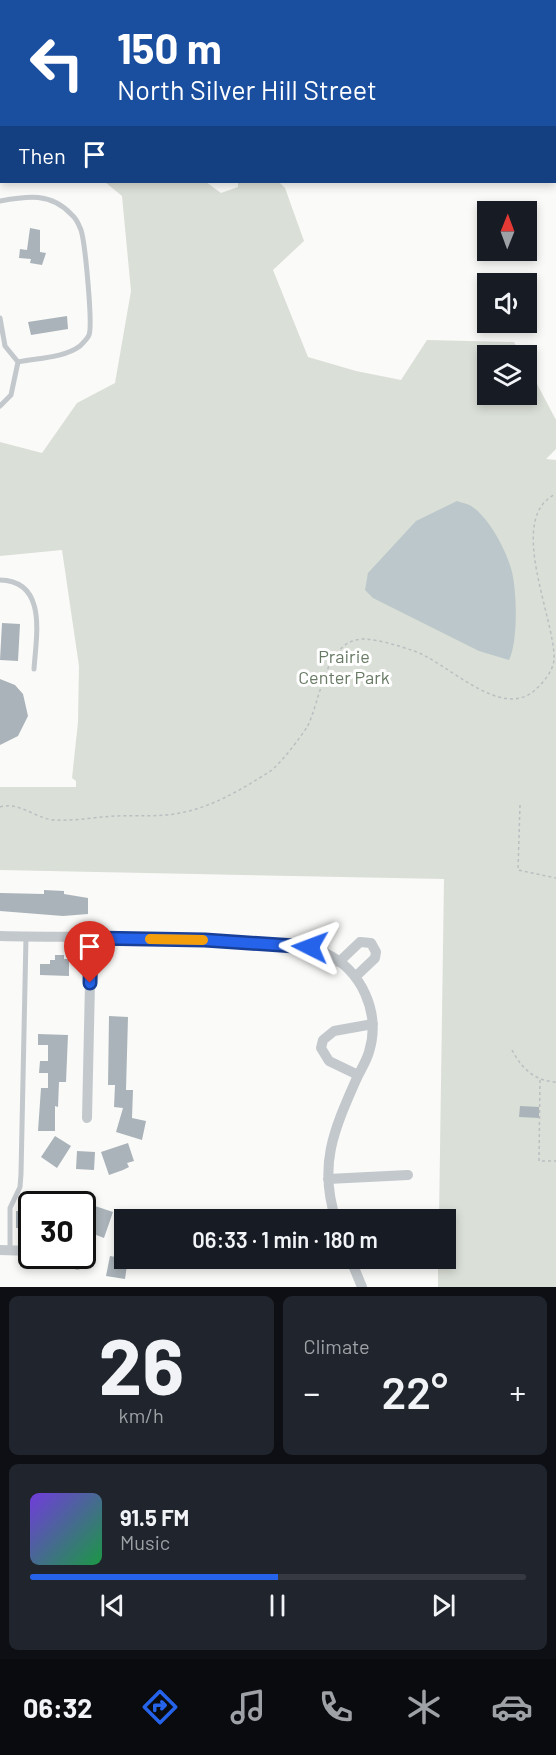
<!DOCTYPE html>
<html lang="en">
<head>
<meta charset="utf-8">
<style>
  body { margin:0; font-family:Barlow,sans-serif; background:#20242c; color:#f1f3f6; height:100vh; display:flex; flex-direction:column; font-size:22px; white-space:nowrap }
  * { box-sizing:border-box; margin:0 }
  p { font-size:20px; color:#9ea1a6 }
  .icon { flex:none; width:33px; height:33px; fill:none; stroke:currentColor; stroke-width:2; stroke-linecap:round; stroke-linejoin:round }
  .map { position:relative; height:1287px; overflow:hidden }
  .drawer { display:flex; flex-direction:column; gap:9px; padding:9px; background:#0d0f14; flex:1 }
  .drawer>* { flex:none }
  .guide { position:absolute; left:0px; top:0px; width:556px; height:183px; box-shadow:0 3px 9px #0003; background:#1a4fa0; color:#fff; overflow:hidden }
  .needle { width:39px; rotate:1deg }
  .buttons { position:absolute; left:477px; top:201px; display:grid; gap:12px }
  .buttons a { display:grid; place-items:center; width:60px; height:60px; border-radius:0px; background:#171b24; box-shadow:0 3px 9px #0003; font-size:30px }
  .speed { position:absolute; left:18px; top:1191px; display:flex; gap:12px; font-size:30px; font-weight:700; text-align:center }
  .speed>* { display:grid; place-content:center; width:78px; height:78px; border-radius:50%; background:#171b24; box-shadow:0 3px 9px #0003; line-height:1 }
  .speed .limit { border:3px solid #111; border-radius:9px; background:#fff; color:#111 }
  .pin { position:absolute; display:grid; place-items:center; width:51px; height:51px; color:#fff; margin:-62px -26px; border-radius:50% 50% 50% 0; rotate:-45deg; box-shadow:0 0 6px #0007 }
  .pin .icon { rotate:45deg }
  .me { position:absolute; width:66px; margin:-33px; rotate:273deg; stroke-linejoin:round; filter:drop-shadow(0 0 4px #0008) }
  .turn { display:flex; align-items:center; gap:21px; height:126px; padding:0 18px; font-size:27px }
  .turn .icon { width:78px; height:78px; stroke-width:2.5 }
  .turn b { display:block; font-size:42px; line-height:51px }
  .then { display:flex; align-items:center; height:57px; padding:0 18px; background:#0003; gap:12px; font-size:22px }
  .big { font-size:45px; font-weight:600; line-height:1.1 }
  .drawer .widget { flex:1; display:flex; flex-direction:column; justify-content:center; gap:9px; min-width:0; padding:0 21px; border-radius:9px; background:#20242c }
  .drawer .dial { align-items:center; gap:0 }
  .dial b { font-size:78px; line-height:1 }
  .song { display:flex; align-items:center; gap:18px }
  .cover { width:72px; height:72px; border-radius:9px; background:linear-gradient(135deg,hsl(260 70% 55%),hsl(140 70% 35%)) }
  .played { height:6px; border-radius:3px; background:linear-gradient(90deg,#2563eb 50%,#363941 50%) }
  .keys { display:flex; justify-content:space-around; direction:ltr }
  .heat { display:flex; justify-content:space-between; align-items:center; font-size:33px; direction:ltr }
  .drawer .tiles { flex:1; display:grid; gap:9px; grid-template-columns:1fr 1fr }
  .widget:last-child { grid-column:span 2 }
  .trip { position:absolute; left:114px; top:1209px; width:342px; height:60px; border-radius:0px; background:#171b24; box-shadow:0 3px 9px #0003; font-weight:600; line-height:60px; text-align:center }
  .tab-bar { display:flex; height:96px; justify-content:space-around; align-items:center; background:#090b0e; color:#9ea1a6 }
  .tab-bar .icon { width:42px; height:42px }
  .tab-bar .selected { color:#2563eb }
  .tab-bar b { font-size:27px; color:#f1f3f6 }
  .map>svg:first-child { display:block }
  .green { fill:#dadfd7 }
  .water { fill:#bbc7cb }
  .building { fill:#aab3b9 }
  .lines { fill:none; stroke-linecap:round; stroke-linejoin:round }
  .path { stroke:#bbbfc2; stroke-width:1.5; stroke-dasharray:3 3; stroke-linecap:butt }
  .lane { stroke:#c3c8cc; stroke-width:5 }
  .street { stroke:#c3c8cc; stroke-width:10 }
  .route-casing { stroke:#184099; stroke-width:15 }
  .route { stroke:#2563eb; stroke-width:10 }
  .slow { stroke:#f59e0b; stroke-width:10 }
  .labels { text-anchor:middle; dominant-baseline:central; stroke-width:6; stroke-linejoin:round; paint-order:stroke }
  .park-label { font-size:18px; fill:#687a64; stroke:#fff }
</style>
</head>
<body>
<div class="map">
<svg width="556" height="1287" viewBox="0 0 556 1287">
  <rect width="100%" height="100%" fill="#fafaf8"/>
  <!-- green -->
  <path class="green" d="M105,182H206L221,193L238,187V182H279L285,188L304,241L273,270L308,357L356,371L401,380L427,340L514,342L521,355L488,356V394H526L527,365L556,420V449L546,459L556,460V1287H438V1259L446,1258V1220L439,1219L444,879L0,870V787H76V781L72,778L78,722L79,666L62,550L0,556V442L42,453L77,403L115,383L131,291L122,196Z"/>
  <!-- water -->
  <path class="water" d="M457,501C462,503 470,504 474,508C491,521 507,552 512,572C517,593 518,642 509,660L479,651L373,598L365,590L368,573L416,521Z"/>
  <!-- building -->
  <path class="building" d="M30,228L40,230V252L46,253L42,265L30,263L31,259L19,258L20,249L27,250Z
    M67,316L68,329L31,335L28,322Z
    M2,623L20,624L18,661L0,660Z
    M0,679L15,685L23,694L28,716L18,736L0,745Z
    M44,890L64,891V894L88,898V914L63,916L0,911V893L44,894Z
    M55,955H64V959H69V976L40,975V964H50V960H55Z
    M109,1016L128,1017L126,1090H133L132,1118L146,1121L142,1140L116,1132L123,1108L114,1107L115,1085H108Z
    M38,1034L68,1035L66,1082H59L58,1107L55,1106V1131H38L41,1088H48V1073H39L40,1061H48V1045H38Z
    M520,1106L539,1107V1118L519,1117Z
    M55,1136L71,1146L57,1168L41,1157Z
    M128,1143L134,1161L127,1163L129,1167L123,1170L109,1175L101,1152Z
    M77,1151L95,1152L94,1170L76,1169Z
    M95,1206L113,1212L104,1238L86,1231L90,1219H82V1210L93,1211Z
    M16,1211H32V1229L16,1228Z
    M110,1256L128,1259L125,1279L106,1276Z"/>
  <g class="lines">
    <!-- path -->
    <path class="path" d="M520,805L518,870L556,878
      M0,807C20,801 37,820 56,820C76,821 96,817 115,816C135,815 155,817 174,814C209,809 239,791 269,772C279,766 300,738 307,727C321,702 324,638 365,639C380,640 400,646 414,651C447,662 501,721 535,690C543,683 553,671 554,660C556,620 505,517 556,494
      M512,1050C522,1069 535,1081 556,1082
      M540,1080L539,1161H556"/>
    <!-- lane -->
    <path class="lane" d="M437,0L439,2
      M0,201C27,196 51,192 72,215C76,218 79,225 81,230C85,242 93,325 89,335C88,338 82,344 80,346C64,358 37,358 18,362
      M0,318L5,346L18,362L11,395L0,406
      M0,580C48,581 36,637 34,669
      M10,1251V1208L20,1187L21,1174L26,937"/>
    <!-- street -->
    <path class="street" d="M0,936C72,938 146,935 218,940C230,941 242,944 254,945C277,947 303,942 325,953C362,970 381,1013 369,1052C366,1062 360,1071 356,1080C334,1130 318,1165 336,1220
      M339,962L360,942L371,943L376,952L375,958L355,977
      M358,1075L329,1061L321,1048L323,1040L334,1031L373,1024
      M87,1118L91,938
      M328,1179L408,1175
      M0,1250L32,1251
      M66,1256L77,1265
      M350,1258L362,1287"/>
  </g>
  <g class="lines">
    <defs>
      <path id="route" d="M90,983L91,938L205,940L310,947"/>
    </defs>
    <!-- route casing -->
    <use href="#route" class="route-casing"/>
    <!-- route -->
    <use href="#route" class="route"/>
    <!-- slow -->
    <path class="slow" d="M150,939L203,940"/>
  </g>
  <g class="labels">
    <!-- park labels -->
    <g class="park-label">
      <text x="344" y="656">Prairie<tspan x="344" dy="21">Center Park</tspan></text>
    </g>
  </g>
</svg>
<div class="buttons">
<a><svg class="needle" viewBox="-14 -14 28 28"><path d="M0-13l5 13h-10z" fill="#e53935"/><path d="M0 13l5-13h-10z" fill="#9ea1a6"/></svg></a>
<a><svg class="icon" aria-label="sound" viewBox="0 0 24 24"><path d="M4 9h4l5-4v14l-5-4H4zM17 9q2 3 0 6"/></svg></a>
<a><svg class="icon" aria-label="layers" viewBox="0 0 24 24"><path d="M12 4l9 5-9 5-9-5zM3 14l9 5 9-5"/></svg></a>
</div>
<div class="speed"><div class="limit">30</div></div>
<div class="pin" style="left:90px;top:983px;background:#d93025"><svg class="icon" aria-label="arrive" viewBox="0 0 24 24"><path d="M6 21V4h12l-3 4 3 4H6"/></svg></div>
<svg class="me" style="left:310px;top:947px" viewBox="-20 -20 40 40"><path d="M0-17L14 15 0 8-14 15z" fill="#2563eb" stroke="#fff" stroke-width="4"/></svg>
<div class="trip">06:33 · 1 min · 180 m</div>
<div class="guide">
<div class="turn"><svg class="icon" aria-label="left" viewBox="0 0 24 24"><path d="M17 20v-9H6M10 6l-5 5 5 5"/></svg><div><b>150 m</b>North Silver Hill Street</div></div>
<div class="then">Then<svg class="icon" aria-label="arrive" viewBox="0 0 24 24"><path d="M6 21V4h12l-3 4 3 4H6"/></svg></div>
</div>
</div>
<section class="drawer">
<div class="tiles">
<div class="widget dial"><b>26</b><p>km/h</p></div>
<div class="widget"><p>Climate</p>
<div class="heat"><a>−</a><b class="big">22°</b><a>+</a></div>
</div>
<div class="widget">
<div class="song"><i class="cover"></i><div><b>91.5 FM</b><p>Music</p></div></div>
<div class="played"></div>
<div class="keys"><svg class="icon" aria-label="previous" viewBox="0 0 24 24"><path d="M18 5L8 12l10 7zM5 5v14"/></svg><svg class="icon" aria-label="pause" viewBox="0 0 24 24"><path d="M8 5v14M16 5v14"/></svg><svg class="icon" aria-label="next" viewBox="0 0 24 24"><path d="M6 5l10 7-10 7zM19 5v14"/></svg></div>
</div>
</div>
</section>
<nav class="tab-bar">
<b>06:32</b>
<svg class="icon selected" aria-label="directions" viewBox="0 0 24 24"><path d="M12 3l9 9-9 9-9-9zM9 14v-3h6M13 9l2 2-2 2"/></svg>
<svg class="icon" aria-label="music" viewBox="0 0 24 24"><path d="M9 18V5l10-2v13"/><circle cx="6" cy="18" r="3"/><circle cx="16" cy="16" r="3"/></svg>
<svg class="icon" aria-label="phone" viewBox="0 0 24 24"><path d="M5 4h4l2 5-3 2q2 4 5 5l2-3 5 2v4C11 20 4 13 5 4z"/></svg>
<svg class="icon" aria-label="climate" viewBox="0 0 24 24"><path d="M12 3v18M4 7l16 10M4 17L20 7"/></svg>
<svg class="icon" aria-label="car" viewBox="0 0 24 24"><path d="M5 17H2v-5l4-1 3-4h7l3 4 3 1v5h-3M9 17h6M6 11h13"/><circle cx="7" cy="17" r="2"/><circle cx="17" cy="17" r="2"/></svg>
</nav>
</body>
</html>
